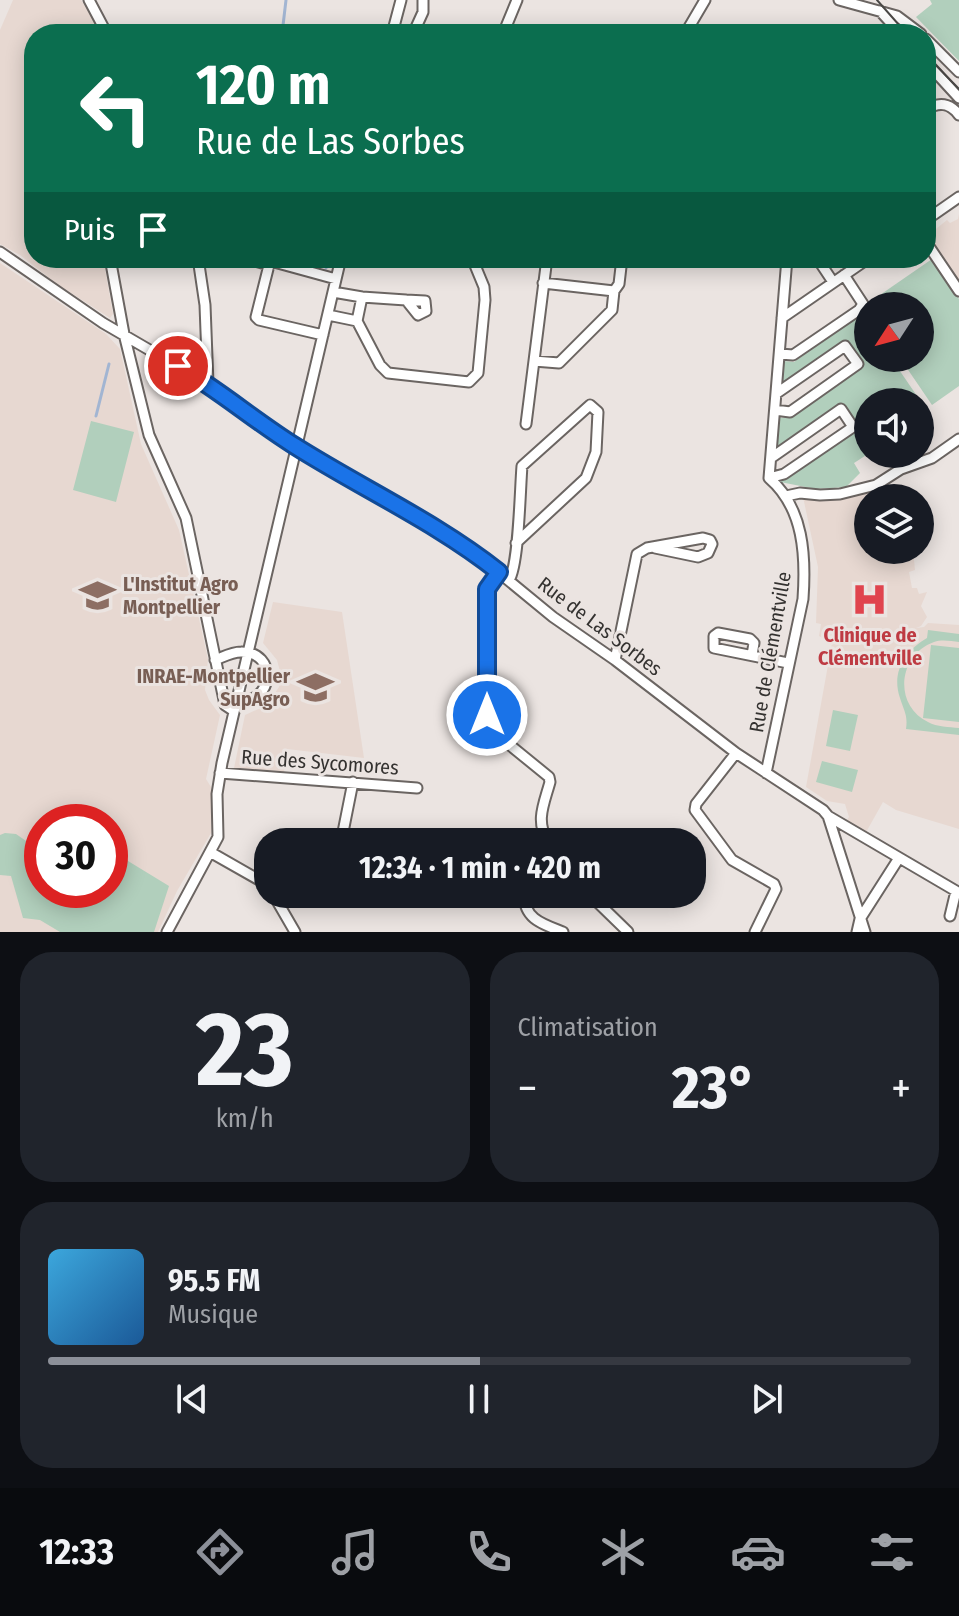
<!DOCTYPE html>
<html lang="fr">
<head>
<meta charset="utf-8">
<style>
  body { margin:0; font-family:"Fira Sans Condensed",sans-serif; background:#20242c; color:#f1f3f6; height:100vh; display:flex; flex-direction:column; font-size:30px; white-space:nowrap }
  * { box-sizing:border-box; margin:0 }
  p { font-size:26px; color:#9ea1a6 }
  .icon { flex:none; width:44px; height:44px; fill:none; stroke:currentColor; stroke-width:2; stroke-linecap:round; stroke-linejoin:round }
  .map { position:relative; height:932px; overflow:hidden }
  .details { display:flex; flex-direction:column; gap:20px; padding:20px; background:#0d0f14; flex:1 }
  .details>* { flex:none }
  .banner { position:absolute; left:24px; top:24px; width:912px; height:244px; border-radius:32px; box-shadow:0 4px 20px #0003; background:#0b6e4f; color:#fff; overflow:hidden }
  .needle { width:52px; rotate:234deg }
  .fabs { position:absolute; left:854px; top:292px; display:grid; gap:16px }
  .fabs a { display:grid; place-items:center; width:80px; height:80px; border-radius:50%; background:#171b24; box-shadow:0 4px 20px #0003; font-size:40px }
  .speed { position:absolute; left:24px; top:804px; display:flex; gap:16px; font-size:40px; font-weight:700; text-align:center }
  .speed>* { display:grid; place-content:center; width:104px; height:104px; border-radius:50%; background:#171b24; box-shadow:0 4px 20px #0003; line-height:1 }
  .speed .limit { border:12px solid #d22; background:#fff; color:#111 }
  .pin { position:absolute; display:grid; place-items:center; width:68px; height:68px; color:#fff; margin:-34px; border:4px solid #fff; border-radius:50%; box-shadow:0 2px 8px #0007 }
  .me { position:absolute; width:88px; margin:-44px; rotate:0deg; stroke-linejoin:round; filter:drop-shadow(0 0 6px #0008) }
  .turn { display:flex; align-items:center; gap:28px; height:168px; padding:0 40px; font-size:36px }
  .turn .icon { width:104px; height:104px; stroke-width:2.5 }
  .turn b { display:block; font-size:56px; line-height:68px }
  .then { display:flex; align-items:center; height:76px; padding:0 40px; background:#0003; gap:16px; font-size:30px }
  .big { font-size:60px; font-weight:700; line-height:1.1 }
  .details .tile { flex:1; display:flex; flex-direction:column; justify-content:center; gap:12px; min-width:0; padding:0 28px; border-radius:32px; background:#20242c }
  .details .dial { align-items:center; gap:0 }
  .dial b { font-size:104px; line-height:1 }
  .song { display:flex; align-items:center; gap:24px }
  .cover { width:96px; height:96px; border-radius:12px; background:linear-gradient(135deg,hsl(200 70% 55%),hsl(210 70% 35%)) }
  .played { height:8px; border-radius:4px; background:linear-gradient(90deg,#8c9099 50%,#363941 50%) }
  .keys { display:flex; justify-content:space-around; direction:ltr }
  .heat { display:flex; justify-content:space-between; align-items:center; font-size:44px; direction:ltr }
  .details .tiles { flex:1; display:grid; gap:20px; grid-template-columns:1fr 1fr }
  .tile:last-child { grid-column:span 2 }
  .trip { position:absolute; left:254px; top:828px; width:452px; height:80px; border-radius:32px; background:#171b24; box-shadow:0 4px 20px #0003; font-weight:700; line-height:80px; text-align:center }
  .menu { display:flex; height:128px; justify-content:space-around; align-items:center; background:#090b0e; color:#9ea1a6 }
  .menu .icon { width:56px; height:56px }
  .menu .on { color:#8c9099 }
  .menu b { font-size:36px; color:#f1f3f6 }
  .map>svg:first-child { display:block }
  .built { fill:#e7d8d1; fill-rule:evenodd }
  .green { fill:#b1cfbc }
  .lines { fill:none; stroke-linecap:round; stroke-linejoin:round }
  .stream { stroke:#a2b5d2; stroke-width:3 }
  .minor-casing { stroke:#6b6562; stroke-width:13 }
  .minor { stroke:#fff; stroke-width:9 }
  .tram { stroke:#4a4846; stroke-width:2 }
  .route-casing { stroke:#114b97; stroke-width:20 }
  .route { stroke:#1a73e8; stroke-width:14 }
  .labels { text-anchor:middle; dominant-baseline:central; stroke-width:6; stroke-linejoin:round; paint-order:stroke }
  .education-label { font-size:20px; font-weight:bold; fill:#785e54; stroke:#ebe4e1; text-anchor:start }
  .street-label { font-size:20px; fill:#343230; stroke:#ebe4e1 }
  .health-label { font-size:20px; font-weight:bold; fill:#be3a42; stroke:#ebe4e1 }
</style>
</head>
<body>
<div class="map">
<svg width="959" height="932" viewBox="0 0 959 932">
  <rect width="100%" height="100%" fill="#ebe4e1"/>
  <!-- built -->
  <path class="built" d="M13,0H81L97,26L99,34H34V258H103L113,314L110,318L57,284L20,255L0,244V30Z
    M959,214V283L926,237L947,220L950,223L958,219Z
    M0,263L106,334L120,349L141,444L179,530L208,659L205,690L209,700L220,715L206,779L211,787V833L177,891L158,932H0ZM42,822H110V890H42Z
    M902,488L904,498H868V550H913L915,570L909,572L912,588H917L919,594L927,592L921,606L927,617L921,626L916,628L924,627L928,623L959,625V829L896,810L883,802L865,834L845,823L849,817L845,804L827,801L806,787L832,643L819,636L821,624L816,623L818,567L803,497L882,492Z
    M273,602L342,612L364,758L287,749L284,772L234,768L245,715L267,705L279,687L281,675L277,660L263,643Z"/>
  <!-- green -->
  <path class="green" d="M930,0H959V61L916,17L932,4Z
    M932,259L959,299V386L932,405L900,358H920V306H868V312L864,306Z
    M861,314L868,325V358H891L928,412L920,418V402H868V454L854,463L860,473L846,487L816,489L780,482L854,429L856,424L841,404L776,447L779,418L791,417L861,366L843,342L783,383V361L794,362Z
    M91,421L134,432L116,502L73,490Z
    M928,630L959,634V642C951,641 942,639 934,642C898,655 893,705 928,722C937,727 949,727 959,728V735L906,729C908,715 904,711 900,698C891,672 905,651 927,638Z
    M931,645L959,648V722L923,718Z
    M833,710L858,715L850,751L826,746Z
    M822,761L858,770L852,792L816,782Z
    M5,833L16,834L42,852V890H110V850L169,886L154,932H60L40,920L23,918L11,876L0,875V835Z"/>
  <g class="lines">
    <!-- stream -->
    <path class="stream" d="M282,34L286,0
      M324,258L326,268
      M96,416L109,364"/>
    <defs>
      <path id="minor" d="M89,0L107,34
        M839,0L897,16L921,34
        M880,11L901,34
        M392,34L401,0
        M413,34L423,12V0
        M503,34L517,0
        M648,34H659
        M685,34L705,0
        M926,39L959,72
        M926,62L959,98
        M926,110C939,101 950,103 959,115
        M926,220L959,197
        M926,242L959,291
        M0,252L103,323L208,384L297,447L392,500L480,557L553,617L615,660L736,753L823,810L828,816L865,932
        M110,258L124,334L149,435L186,518L225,705L234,711
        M198,258L205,305L208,384
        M245,258L269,265L274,262L336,279
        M817,258L833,282
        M269,265L256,317L259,320L323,335
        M543,283L614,291L619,284L622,258
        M333,292L362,297L406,300L418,315L426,311L425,301L406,300
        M328,315L357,321L380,365L388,373L469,382L478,373L485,300L484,287L472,258
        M782,318L869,258
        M357,321L362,297
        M780,354L793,355L859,310L863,304L844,275
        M534,361L559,363L612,310L614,291
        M775,410L790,412L858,364L845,346L777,393
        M526,424L547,258
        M769,478L787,258
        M769,478L784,474L853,427L841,409L771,458
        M786,496L800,493L820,495L840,494L876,485L901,469L932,458L959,439
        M499,572L487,589L488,721L495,733L549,777L550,782C544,804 535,821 548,842
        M509,580C519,565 520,489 522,466L590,405L598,412L596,452L586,478L516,543
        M752,655L754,643L750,639L718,633L714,636V648L788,663
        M215,660C223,657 232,652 241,652C278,651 275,705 236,701
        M615,660L637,554L647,548L703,538L710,540L712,544L708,553L698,557L655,548
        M736,753L696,804L695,810L732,860L774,884L776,889L755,932
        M220,773L417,788
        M766,773L803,599C806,556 804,508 769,478
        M828,816L956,891L950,916
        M341,842L353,782
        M210,852L261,881L268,888
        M273,894L295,932
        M524,894C524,919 542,924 563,932
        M589,894L628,932
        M167,932L218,837L217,794L222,763L341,258
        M857,932L860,919L899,858"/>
    </defs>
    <!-- minor casing -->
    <use href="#minor" class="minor-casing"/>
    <!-- minor -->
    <use href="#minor" class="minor"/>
    <!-- tram -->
    <path class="tram" d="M877,0L907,34
      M926,55L959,89"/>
  </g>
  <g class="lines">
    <defs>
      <path id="route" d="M178,366C219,390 255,421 295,446C363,489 436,522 499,572L487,589V715"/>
    </defs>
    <!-- route casing -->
    <use href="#route" class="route-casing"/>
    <!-- route -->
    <use href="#route" class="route"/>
  </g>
  <!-- icons -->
  <defs>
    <symbol id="university-bare" viewBox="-9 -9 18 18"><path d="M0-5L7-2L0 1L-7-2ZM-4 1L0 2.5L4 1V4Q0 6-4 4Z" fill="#8d6e63" stroke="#ebe4e1" stroke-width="2.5" paint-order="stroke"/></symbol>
    <symbol id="hospital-bare" viewBox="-9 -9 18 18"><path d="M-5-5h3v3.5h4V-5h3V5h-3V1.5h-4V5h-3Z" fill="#e0444e" stroke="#ebe4e1" stroke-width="2.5" paint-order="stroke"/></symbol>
  </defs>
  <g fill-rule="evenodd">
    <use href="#university-bare" x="72" y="570" width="51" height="51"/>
    <use href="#hospital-bare" x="844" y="574" width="51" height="51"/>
    <use href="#university-bare" x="290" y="662" width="51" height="51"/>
  </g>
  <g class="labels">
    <!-- education labels -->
    <g class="education-label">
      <text x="123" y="584">L'Institut Agro<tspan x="123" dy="23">Montpellier</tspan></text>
      <text x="290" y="676" text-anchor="end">INRAE-Montpellier<tspan x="290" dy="23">SupAgro</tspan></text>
    </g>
    <!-- street labels -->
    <g class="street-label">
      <text transform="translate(600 626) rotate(37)">Rue de Las Sorbes</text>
      <text transform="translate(770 652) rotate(-80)">Rue de Clémentville</text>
      <text transform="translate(320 762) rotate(4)">Rue des Sycomores</text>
    </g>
    <!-- health labels -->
    <g class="health-label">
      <text x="870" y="635">Clinique de<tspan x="870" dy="23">Clémentville</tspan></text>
    </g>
  </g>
</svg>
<div class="fabs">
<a><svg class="needle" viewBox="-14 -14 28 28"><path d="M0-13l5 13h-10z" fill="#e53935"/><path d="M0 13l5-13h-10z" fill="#9ea1a6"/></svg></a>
<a><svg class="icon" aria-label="sound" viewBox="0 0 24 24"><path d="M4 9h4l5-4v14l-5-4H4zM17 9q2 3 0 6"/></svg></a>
<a><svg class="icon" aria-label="layers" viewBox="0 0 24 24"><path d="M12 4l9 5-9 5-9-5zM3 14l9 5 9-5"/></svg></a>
</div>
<div class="speed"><div class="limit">30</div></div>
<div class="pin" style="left:178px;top:366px;background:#d93025"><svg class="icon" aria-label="arrive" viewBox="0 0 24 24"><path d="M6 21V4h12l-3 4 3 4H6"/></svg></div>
<svg class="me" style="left:487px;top:715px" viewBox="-20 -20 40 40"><circle r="17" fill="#1a73e8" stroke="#fff" stroke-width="3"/><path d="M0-11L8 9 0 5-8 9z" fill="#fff"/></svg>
<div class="trip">12:34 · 1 min · 420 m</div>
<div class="banner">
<div class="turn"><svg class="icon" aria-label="left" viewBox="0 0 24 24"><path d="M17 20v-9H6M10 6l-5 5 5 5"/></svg><div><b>120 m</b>Rue de Las Sorbes</div></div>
<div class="then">Puis<svg class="icon" aria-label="arrive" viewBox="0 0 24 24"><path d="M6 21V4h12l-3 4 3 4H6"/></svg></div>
</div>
</div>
<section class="details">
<div class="tiles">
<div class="tile dial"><b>23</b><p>km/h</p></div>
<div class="tile"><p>Climatisation</p>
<div class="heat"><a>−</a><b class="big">23°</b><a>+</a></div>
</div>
<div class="tile">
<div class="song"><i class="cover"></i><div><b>95.5 FM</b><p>Musique</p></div></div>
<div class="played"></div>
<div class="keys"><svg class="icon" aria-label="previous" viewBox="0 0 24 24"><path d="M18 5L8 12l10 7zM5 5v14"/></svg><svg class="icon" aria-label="pause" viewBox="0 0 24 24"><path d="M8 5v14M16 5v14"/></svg><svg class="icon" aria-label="next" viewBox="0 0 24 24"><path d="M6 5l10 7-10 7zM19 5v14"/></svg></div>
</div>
</div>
</section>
<nav class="menu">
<b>12:33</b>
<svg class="icon on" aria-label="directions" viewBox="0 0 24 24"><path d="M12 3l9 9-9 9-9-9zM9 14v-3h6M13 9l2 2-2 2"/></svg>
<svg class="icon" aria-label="music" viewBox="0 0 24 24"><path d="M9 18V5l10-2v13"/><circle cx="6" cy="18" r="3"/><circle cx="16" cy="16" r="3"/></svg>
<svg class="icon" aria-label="phone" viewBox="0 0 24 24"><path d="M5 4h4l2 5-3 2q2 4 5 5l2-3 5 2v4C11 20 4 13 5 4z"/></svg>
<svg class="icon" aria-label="climate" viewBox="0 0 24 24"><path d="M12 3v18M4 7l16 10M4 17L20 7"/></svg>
<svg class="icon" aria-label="car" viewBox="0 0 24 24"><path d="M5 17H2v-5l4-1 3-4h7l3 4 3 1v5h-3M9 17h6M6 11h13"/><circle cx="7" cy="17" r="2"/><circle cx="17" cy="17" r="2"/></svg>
<svg class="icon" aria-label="filters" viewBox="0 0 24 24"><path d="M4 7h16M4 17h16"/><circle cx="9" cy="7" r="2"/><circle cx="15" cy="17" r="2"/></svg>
</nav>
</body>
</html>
